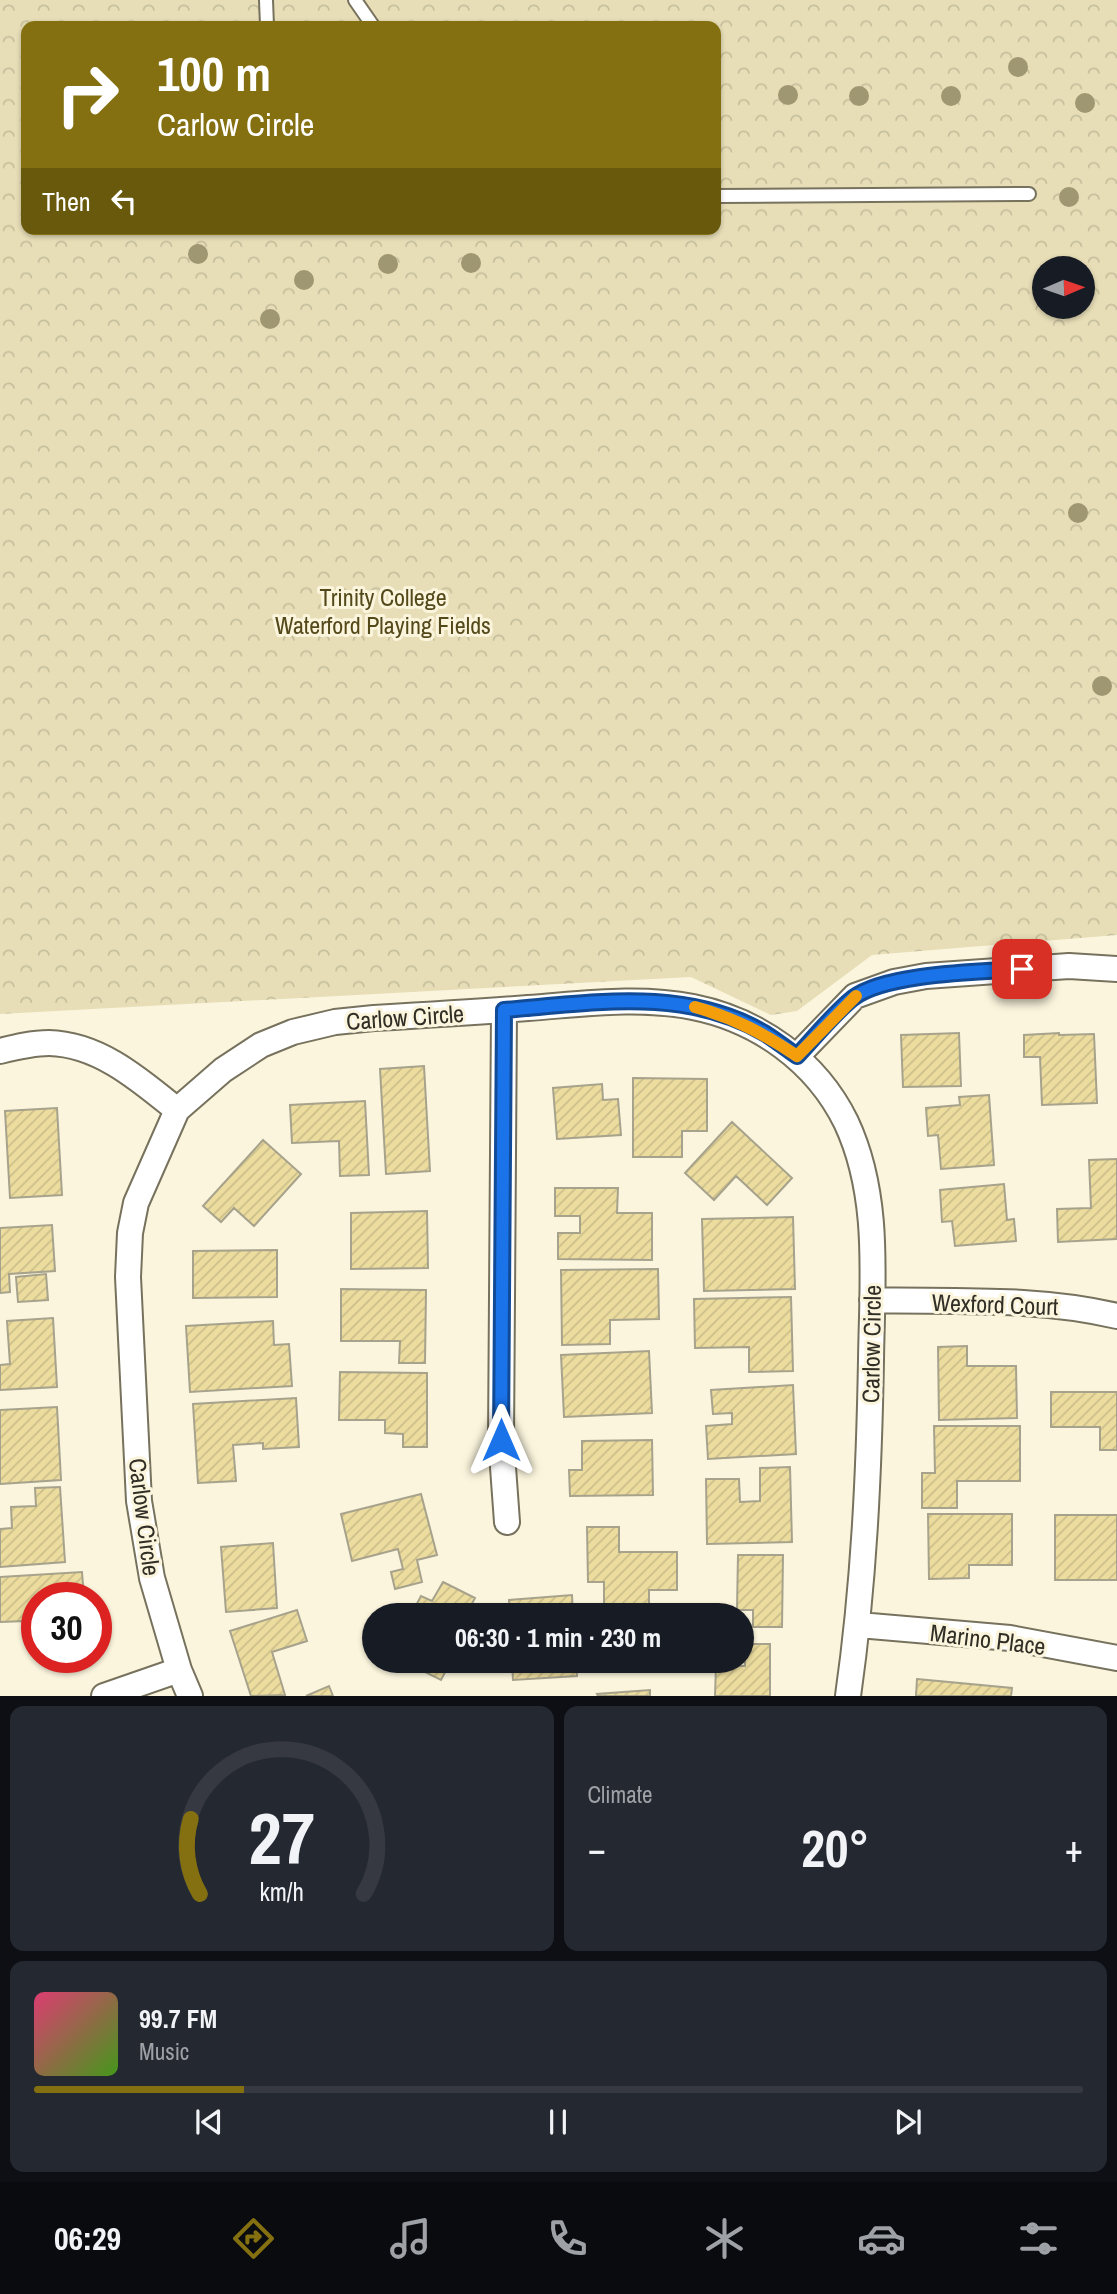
<!DOCTYPE html>
<html lang="en">
<head>
<meta charset="utf-8">
<style>
  body { margin:0; font-family:"Archivo Narrow",sans-serif; background:#242831; color:#f1f3f6; height:100vh; display:flex; flex-direction:column; font-size:26px; white-space:nowrap }
  * { box-sizing:border-box; margin:0 }
  p { font-size:23px; color:#9ea1a6 }
  .icon { flex:none; width:38px; height:38px; fill:none; stroke:currentColor; stroke-width:2; stroke-linecap:round; stroke-linejoin:round }
  .map { position:relative; height:1696px; overflow:hidden }
  .panel { display:flex; flex-direction:column; gap:10px; padding:10px; background:#0d0f14; flex:1 }
  .panel>* { flex:none }
  .top-card { position:absolute; left:21px; top:21px; width:700px; height:214px; border-radius:14px; box-shadow:0 2px 5px #0004; background:#847010; color:#fff; overflow:hidden }
  .needle { width:46px; rotate:88deg }
  .controls { position:absolute; left:1032px; top:256px; display:grid; gap:14px }
  .controls a { display:grid; place-items:center; width:63px; height:63px; border-radius:50%; background:#171b24; box-shadow:0 2px 5px #0004; font-size:35px }
  .speed { position:absolute; left:21px; top:1582px; display:flex; gap:14px; font-size:35px; font-weight:700; text-align:center }
  .speed>* { display:grid; place-content:center; width:91px; height:91px; border-radius:50%; background:#171b24; box-shadow:0 2px 5px #0004; line-height:1 }
  .speed .limit { border:10px solid #d22; background:#fff; color:#111 }
  .pin { position:absolute; display:grid; place-items:center; width:60px; height:60px; color:#fff; margin:-30px; border-radius:14px; box-shadow:0 4px 10px #0006 }
  .me { position:absolute; width:77px; margin:-38px; rotate:0deg; stroke-linejoin:round; filter:drop-shadow(0 0 5px #0008) }
  .turn { display:flex; align-items:center; gap:24px; height:147px; padding:0 21px; font-size:32px }
  .turn .icon { width:91px; height:91px; stroke-width:2.5 }
  .turn b { display:block; font-size:49px; line-height:60px }
  .then { display:flex; align-items:center; height:66px; padding:0 21px; background:#0003; gap:14px; font-size:26px }
  .big { font-size:52px; font-weight:800; line-height:1.1 }
  .panel .widget { flex:1; display:flex; flex-direction:column; justify-content:center; gap:10px; min-width:0; padding:0 24px; border-radius:14px; background:#242831 }
  .panel .dial { align-items:center; gap:0 }
  .dial svg { height:182px; overflow:visible; fill:none; stroke:#363941; stroke-width:7; stroke-linecap:round; text-anchor:middle }
  .dial text { fill:#f1f3f6; stroke:none }
  .song { display:flex; align-items:center; gap:21px }
  .cover { width:84px; height:84px; border-radius:10px; background:linear-gradient(135deg,hsl(340 70% 55%),hsl(100 70% 35%)) }
  .played { height:7px; border-radius:4px; background:linear-gradient(90deg,#847010 20%,#363941 20%) }
  .keys { display:flex; justify-content:space-around; direction:ltr }
  .heat { display:flex; justify-content:space-between; align-items:center; font-size:38px; direction:ltr }
  .panel .tiles { flex:1; display:grid; gap:10px; grid-template-columns:1fr 1fr }
  .widget:last-child { grid-column:span 2 }
  .trip { position:absolute; left:362px; top:1603px; width:392px; height:70px; border-radius:35px; background:#171b24; box-shadow:0 2px 5px #0004; font-weight:800; line-height:70px; text-align:center }
  .menu { display:flex; height:112px; justify-content:space-around; align-items:center; background:#090b0e; color:#9ea1a6 }
  .menu .icon { width:49px; height:49px }
  .menu .selected { color:#847010 }
  .menu b { font-size:32px; color:#f1f3f6 }
  .map>svg:first-child { display:block }
  .park { fill:url(#park-crowns); fill-rule:evenodd }
  .building { fill:url(#building-hatch); stroke:#a7a28c; stroke-width:2 }
  .lines { fill:none; stroke-linecap:round; stroke-linejoin:round }
  .lane-casing { stroke:#77725d; stroke-width:16 }
  .street-casing { stroke:#77725d; stroke-width:28 }
  .lane { stroke:#fff; stroke-width:12 }
  .street { stroke:#fff; stroke-width:24 }
  .tree { fill:#9f9672 }
  .route-casing { stroke:#114b97; stroke-width:18 }
  .route { stroke:#1a73e8; stroke-width:12 }
  .slow { stroke:#f59e0b; stroke-width:12 }
  .labels { text-anchor:middle; dominant-baseline:central; stroke-width:6; stroke-linejoin:round; paint-order:stroke }
  .park-label { font-size:24px; fill:#54491a; stroke:#fbf5dd }
  .street-label { font-size:24px; fill:#302e25; stroke:#fbf5dd }
</style>
</head>
<body>
<div class="map">
<svg width="1117" height="1696" viewBox="0 0 1117 1696">
  <defs>
    <pattern id="park-crowns" width="20" height="18" patternUnits="userSpaceOnUse" patternTransform="scale(1.75)"><rect width="20" height="18" fill="#e7deb7"/><path d="M2 6a3 3 0 1 1 6 0M12 15a3 3 0 1 1 6 0" fill="none" stroke="#c6bf9d"/></pattern>
    <pattern id="building-hatch" width="6" height="6" patternUnits="userSpaceOnUse" patternTransform="scale(1.75)"><rect width="6" height="6" fill="#ecdd9f"/><path d="M-1 1l2-2M0 6l6-6M5 7l2-2" fill="none" stroke="#cbbe89"/></pattern>
  </defs>
  <rect width="100%" height="100%" fill="#fbf5dd"/>
  <!-- park -->
  <path class="park" d="M0,0H1117V935L872,955L797,1011L771,1015L691,977L0,1014ZM26,26H716V229H26ZM1045,268H1083V306H1045Z"/>
  <!-- building -->
  <path class="building" d="M959,1033L961,1086L903,1087L901,1035Z
    M1059,1033V1035L1094,1034L1097,1103L1042,1105L1040,1057H1024V1035Z
    M424,1066L430,1171L386,1174L380,1069Z
    M633,1078L707,1079V1131H682V1157H633Z
    M602,1084L603,1100L618,1099L621,1135L557,1139L553,1088Z
    M989,1095L994,1165L941,1169L938,1135L928,1136L926,1108L960,1105L959,1097Z
    M365,1101L369,1175L340,1176L339,1141L292,1143L290,1105Z
    M57,1108L62,1195L10,1198L5,1111Z
    M732,1122L792,1178L767,1205L736,1176L714,1200L685,1173Z
    M263,1140L301,1174L254,1226L234,1208L221,1222L203,1206Z
    M1117,1159V1239L1058,1242L1057,1209L1091,1208L1089,1160Z
    M1004,1184L1007,1220L1014,1219L1016,1241L955,1246L952,1221L942,1222L940,1190Z
    M555,1188H618L617,1213H652V1260L558,1259V1233H580V1216H555Z
    M427,1211L428,1268L351,1269V1213Z
    M793,1217L795,1289L704,1291L702,1219Z
    M52,1225L55,1271L9,1274L10,1292L0,1293V1228Z
    M277,1250V1297L193,1298V1251Z
    M658,1269L659,1319L610,1320V1344L562,1345L561,1270Z
    M46,1274L48,1300L18,1302L16,1277Z
    M341,1289L426,1290L425,1363H399L400,1341H341Z
    M791,1297L793,1371L749,1372V1347L695,1348L694,1299Z
    M53,1318L57,1387L0,1390V1365L10,1364L7,1321Z
    M273,1321L274,1345L289,1344L292,1386L190,1392L186,1326Z
    M967,1346V1366H1016L1017,1418L939,1420L938,1347Z
    M649,1351L652,1413L564,1417L561,1355Z
    M340,1372L427,1373V1447H403V1434L385,1433V1420H339Z
    M793,1385L796,1454L708,1459L706,1426L732,1424V1413L713,1414L711,1390Z
    M1051,1392H1117V1450H1100V1427H1051Z
    M296,1398L299,1447L263,1449V1443L233,1445L236,1481L198,1483L193,1404Z
    M57,1407L61,1480L0,1484V1410Z
    M934,1426H1020V1481H957V1508H922V1473H935Z
    M652,1440L653,1495L570,1496L569,1470H582V1441Z
    M790,1467L792,1542L707,1544L706,1479H739L740,1502L760,1501V1468Z
    M60,1487L65,1562L0,1567V1529L12,1528L11,1507L36,1506L35,1488Z
    M421,1494L437,1555L417,1560L422,1582L395,1589L391,1572L403,1569L398,1549L352,1561L341,1514Z
    M928,1514H1012V1565H969V1578L929,1579Z
    M1055,1515H1117V1580H1055Z
    M587,1527H619V1552H677V1590H649V1609H604V1582H588Z
    M273,1543L277,1608L226,1612L221,1547Z
    M738,1555H783L782,1627H753V1610H737Z
    M82,1572L84,1598H37V1646H28L26,1621L0,1622V1577Z
    M443,1582L475,1598L466,1615H411L421,1596L432,1601Z
    M572,1595L573,1615H510L509,1600Z
    M297,1610L307,1641L272,1652L285,1695L251,1696L230,1631Z
    M745,1644H770V1696H715L716,1666H745Z
    M403,1661H451L441,1680Z
    M512,1661H576L577,1676L513,1680Z
    M917,1679L1012,1688L1011,1696H916Z
    M329,1686L333,1696H306Z
    M650,1690V1696H598L597,1694Z"/>
  <g class="lines">
    <defs>
      <path id="lane" d="M266,0L267,26
        M355,0L373,26
        M716,196L1029,194"/>
      <path id="street" d="M504,1010L501,1440L507,1522
        M0,1051C16,1047 32,1043 49,1043C99,1044 140,1080 177,1110
        M797,1056L855,996L894,982L926,976L1069,966L1117,969
        M872,1300C953,1302 1038,1297 1117,1316
        M859,1625L1010,1638L1117,1658
        M104,1696L179,1670
        M190,1696L179,1670L152,1578L139,1501L128,1277L130,1233L136,1203L177,1110L223,1070L261,1045L293,1032L335,1022L374,1018C426,1015 477,1012 528,1008C583,1004 638,996 693,1007C758,1020 816,1061 846,1122C881,1196 872,1281 871,1360C869,1473 864,1584 848,1696"/>
    </defs>
    <!-- lane casing -->
    <use href="#lane" class="lane-casing"/>
    <!-- street casing -->
    <use href="#street" class="street-casing"/>
    <!-- lane -->
    <use href="#lane" class="lane"/>
    <!-- street -->
    <use href="#street" class="street"/>
  </g>
  <!-- trees -->
  <g class="tree">
    <circle cx="1018" cy="67" r="10"/>
    <circle cx="788" cy="95" r="10"/>
    <circle cx="859" cy="96" r="10"/>
    <circle cx="951" cy="96" r="10"/>
    <circle cx="1085" cy="103" r="10"/>
    <circle cx="1069" cy="197" r="10"/>
    <circle cx="198" cy="254" r="10"/>
    <circle cx="471" cy="263" r="10"/>
    <circle cx="388" cy="264" r="10"/>
    <circle cx="304" cy="280" r="10"/>
    <circle cx="270" cy="319" r="10"/>
    <circle cx="1078" cy="513" r="10"/>
    <circle cx="1102" cy="686" r="10"/>
  </g>
  <g class="lines">
    <defs>
      <path id="route" d="M501,1440L504,1010C592,1003 686,986 766,1034C777,1041 787,1049 797,1056C815,1037 833,1014 853,998C886,973 979,972 1022,969"/>
    </defs>
    <!-- route casing -->
    <use href="#route" class="route-casing"/>
    <!-- route -->
    <use href="#route" class="route"/>
    <!-- slow -->
    <path class="slow" d="M695,1007C734,1018 763,1033 797,1056L856,996"/>
  </g>
  <g class="labels">
    <!-- park labels -->
    <g class="park-label">
      <text x="383" y="597">Trinity College<tspan x="383" dy="28">Waterford Playing Fields</tspan></text>
    </g>
    <!-- street labels -->
    <g class="street-label">
      <text transform="translate(405 1017) rotate(-4)">Carlow Circle</text>
      <text transform="translate(995 1304) rotate(2)">Wexford Court</text>
      <text transform="translate(871 1344) rotate(-89)">Carlow Circle</text>
      <text transform="translate(145 1517) rotate(83)">Carlow Circle</text>
      <text transform="translate(988 1639) rotate(7)">Marino Place</text>
    </g>
  </g>
</svg>
<div class="controls">
<a><svg class="needle" viewBox="-14 -14 28 28"><path d="M0-13l5 13h-10z" fill="#e53935"/><path d="M0 13l5-13h-10z" fill="#9ea1a6"/></svg></a>
</div>
<div class="speed"><div class="limit">30</div></div>
<div class="pin" style="left:1022px;top:969px;background:#d93025"><svg class="icon" aria-label="arrive" viewBox="0 0 24 24"><path d="M6 21V4h12l-3 4 3 4H6"/></svg></div>
<svg class="me" style="left:501px;top:1440px" viewBox="-20 -20 40 40"><path d="M0-17L14 15 0 8-14 15z" fill="#1a73e8" stroke="#fff" stroke-width="4"/></svg>
<div class="trip">06:30 · 1 min · 230 m</div>
<div class="top-card">
<div class="turn"><svg class="icon" aria-label="right" viewBox="0 0 24 24"><path d="M7 20v-9h11M14 6l5 5-5 5"/></svg><div><b>100 m</b>Carlow Circle</div></div>
<div class="then">Then<svg class="icon" aria-label="left" viewBox="0 0 24 24"><path d="M17 20v-9H6M10 6l-5 5 5 5"/></svg></div>
</div>
</div>
<section class="panel">
<div class="tiles">
<div class="widget dial"><svg viewBox="0 0 100 80">
<path d="M14 69A42 42 0 1 1 86 69"/>
<path d="M14 69A42 42 0 0 1 10 36" stroke="#847010"/>
<text x="50" y="56" font-size="32" font-weight="700">27</text>
<text x="50" y="72" font-size="11">km/h</text>
</svg></div>
<div class="widget"><p>Climate</p>
<div class="heat"><a>−</a><b class="big">20°</b><a>+</a></div>
</div>
<div class="widget">
<div class="song"><i class="cover"></i><div><b>99.7 FM</b><p>Music</p></div></div>
<div class="played"></div>
<div class="keys"><svg class="icon" aria-label="previous" viewBox="0 0 24 24"><path d="M18 5L8 12l10 7zM5 5v14"/></svg><svg class="icon" aria-label="pause" viewBox="0 0 24 24"><path d="M8 5v14M16 5v14"/></svg><svg class="icon" aria-label="next" viewBox="0 0 24 24"><path d="M6 5l10 7-10 7zM19 5v14"/></svg></div>
</div>
</div>
</section>
<nav class="menu">
<b>06:29</b>
<svg class="icon selected" aria-label="directions" viewBox="0 0 24 24"><path d="M12 3l9 9-9 9-9-9zM9 14v-3h6M13 9l2 2-2 2"/></svg>
<svg class="icon" aria-label="music" viewBox="0 0 24 24"><path d="M9 18V5l10-2v13"/><circle cx="6" cy="18" r="3"/><circle cx="16" cy="16" r="3"/></svg>
<svg class="icon" aria-label="phone" viewBox="0 0 24 24"><path d="M5 4h4l2 5-3 2q2 4 5 5l2-3 5 2v4C11 20 4 13 5 4z"/></svg>
<svg class="icon" aria-label="climate" viewBox="0 0 24 24"><path d="M12 3v18M4 7l16 10M4 17L20 7"/></svg>
<svg class="icon" aria-label="car" viewBox="0 0 24 24"><path d="M5 17H2v-5l4-1 3-4h7l3 4 3 1v5h-3M9 17h6M6 11h13"/><circle cx="7" cy="17" r="2"/><circle cx="17" cy="17" r="2"/></svg>
<svg class="icon" aria-label="filters" viewBox="0 0 24 24"><path d="M4 7h16M4 17h16"/><circle cx="9" cy="7" r="2"/><circle cx="15" cy="17" r="2"/></svg>
</nav>
</body>
</html>
